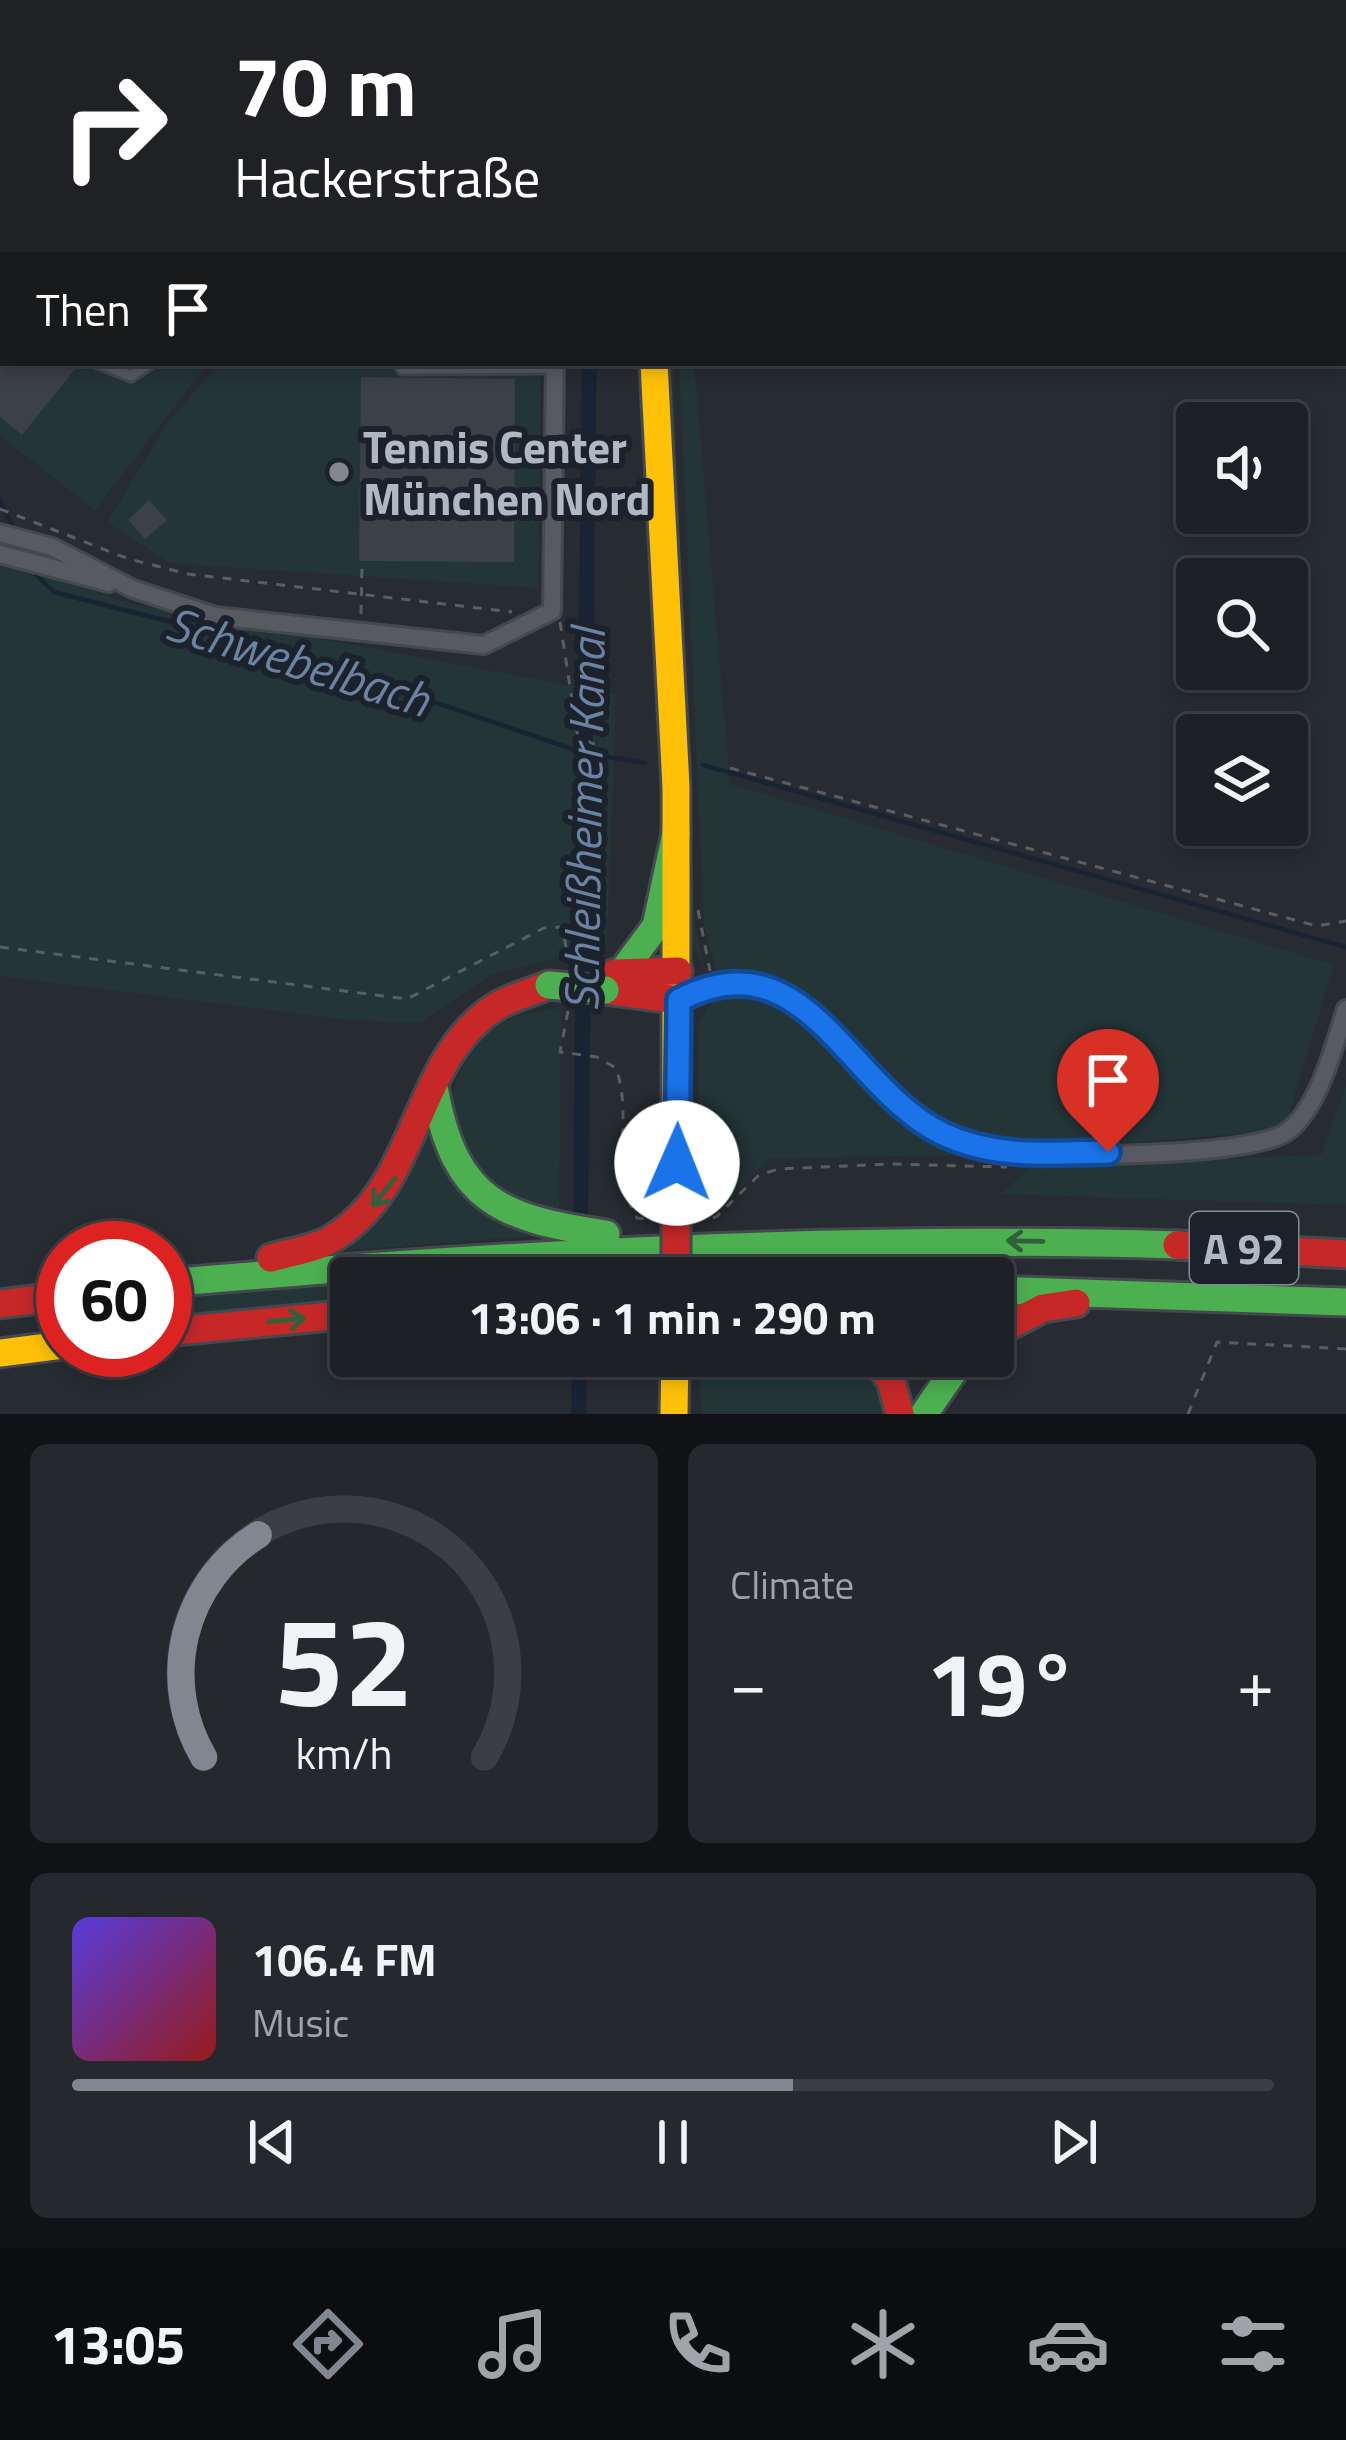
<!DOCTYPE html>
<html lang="en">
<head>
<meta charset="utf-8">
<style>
  body { margin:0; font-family:"Titillium Web",sans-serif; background:#25292e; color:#f1f3f6; height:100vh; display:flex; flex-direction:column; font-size:45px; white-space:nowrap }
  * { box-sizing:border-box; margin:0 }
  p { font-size:39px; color:#a0a3a7 }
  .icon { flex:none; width:66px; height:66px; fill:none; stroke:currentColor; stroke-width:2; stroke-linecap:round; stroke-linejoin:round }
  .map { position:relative; height:1414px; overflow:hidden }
  .sheet { display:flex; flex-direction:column; gap:30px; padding:30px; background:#101215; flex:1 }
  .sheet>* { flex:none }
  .banner { position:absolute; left:0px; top:0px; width:1347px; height:366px; box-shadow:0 6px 18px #0003,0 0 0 3px #3b3e43; background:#202124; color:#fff; overflow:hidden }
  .controls { position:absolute; left:1176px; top:402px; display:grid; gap:24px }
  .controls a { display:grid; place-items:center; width:132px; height:132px; border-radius:12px; background:#1d2126; box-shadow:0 6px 18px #0003,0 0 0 3px #3b3e43; font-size:60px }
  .speed { position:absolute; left:36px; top:1221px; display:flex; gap:24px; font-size:60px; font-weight:700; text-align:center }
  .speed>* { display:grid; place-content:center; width:156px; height:156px; border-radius:50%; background:#1d2126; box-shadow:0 6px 18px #0003,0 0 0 3px #3b3e43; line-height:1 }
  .speed .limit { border:18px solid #d22; background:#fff; color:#111 }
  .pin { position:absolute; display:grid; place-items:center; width:102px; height:102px; color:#fff; margin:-123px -51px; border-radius:50% 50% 50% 0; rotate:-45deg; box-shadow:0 0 12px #0007 }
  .pin .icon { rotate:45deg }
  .me { position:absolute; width:132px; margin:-66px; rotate:1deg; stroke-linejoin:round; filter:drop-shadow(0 0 9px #0008) }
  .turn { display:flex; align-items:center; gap:42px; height:252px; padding:0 36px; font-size:54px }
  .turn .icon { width:156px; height:156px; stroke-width:2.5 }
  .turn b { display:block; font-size:84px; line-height:102px }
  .then { display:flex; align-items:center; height:114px; padding:0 36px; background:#0003; gap:24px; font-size:45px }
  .big { font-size:90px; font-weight:700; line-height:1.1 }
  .sheet .card { flex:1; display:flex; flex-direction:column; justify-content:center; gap:18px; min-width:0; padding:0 42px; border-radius:18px; background:#25292e }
  .sheet .dial { align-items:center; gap:0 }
  .dial svg { height:312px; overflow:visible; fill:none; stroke:#3b3e43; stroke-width:7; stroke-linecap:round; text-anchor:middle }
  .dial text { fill:#f1f3f6; stroke:none }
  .song { display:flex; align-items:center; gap:36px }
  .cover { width:144px; height:144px; border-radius:18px; background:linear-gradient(135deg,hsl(250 70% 55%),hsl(0 70% 35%)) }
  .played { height:12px; border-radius:6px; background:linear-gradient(90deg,#808791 60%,#3b3e43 60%) }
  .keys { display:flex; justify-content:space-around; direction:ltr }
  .heat { display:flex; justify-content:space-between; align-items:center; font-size:66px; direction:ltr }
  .sheet .tiles { flex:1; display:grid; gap:30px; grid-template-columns:1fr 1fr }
  .card:last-child { grid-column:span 2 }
  .trip { position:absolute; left:330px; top:1257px; width:684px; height:120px; border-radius:12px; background:#1d2126; box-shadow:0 6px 18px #0003,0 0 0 3px #3b3e43; font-weight:700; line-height:120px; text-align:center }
  .tabs { display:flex; height:192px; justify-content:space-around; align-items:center; background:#0c0d0f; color:#a0a3a7 }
  .tabs .icon { width:84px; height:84px }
  .tabs .active { color:#808791 }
  .tabs b { font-size:54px; color:#f1f3f6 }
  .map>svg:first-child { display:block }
  .green { fill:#243537 }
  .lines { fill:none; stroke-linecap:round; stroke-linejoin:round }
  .stream { stroke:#182333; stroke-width:4.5 }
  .canal { stroke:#182333; stroke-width:15 }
  .building { fill:#3c4047 }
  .lane-casing { stroke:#44484f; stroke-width:15 }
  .street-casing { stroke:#44484f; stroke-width:22 }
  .fast-casing { stroke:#44484f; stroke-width:33 }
  .slow-casing { stroke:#44484f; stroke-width:33 }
  .jam-casing { stroke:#44484f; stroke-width:33 }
  .path { stroke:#585e62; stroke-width:3; stroke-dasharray:9 9; stroke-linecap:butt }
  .lane { stroke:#575a60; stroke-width:9 }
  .street { stroke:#575a60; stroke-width:16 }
  .fast { stroke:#4caf50; stroke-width:27 }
  .slow { stroke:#ffc107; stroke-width:27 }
  .jam { stroke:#c62828; stroke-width:27 }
  .fast-bridge-casing { stroke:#44484f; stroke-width:33; stroke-linecap:butt }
  .jam-bridge-casing { stroke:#44484f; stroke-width:33; stroke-linecap:butt }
  .fast-bridge { stroke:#4caf50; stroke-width:27 }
  .jam-bridge { stroke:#c62828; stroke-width:27 }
  .oneway { stroke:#31613c }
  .route-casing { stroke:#114b97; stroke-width:30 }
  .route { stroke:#1a73e8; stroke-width:21 }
  .poi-dot { fill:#808791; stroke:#1b222c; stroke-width:4.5 }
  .labels { text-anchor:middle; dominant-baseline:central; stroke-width:12; stroke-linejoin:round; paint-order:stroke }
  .shield { fill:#1b222c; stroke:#838b96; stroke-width:3 }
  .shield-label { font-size:42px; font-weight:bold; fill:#b0b8c4 }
  .poi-label { font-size:45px; font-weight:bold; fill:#b0b8c4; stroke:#1b222c; text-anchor:start }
  .water-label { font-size:48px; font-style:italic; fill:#6b82a1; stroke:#1b222c }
</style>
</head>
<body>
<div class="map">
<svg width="1346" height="1414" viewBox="0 0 1346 1414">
  <rect width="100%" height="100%" fill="#272c32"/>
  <!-- green -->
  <path class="green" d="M0,0L477,3H3V363H208L95,510L0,436Z
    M220,363H541L538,588L169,563L107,522L169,421Z
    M668,363H673L695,923L705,970L692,946Z
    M679,363H694L730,784L1334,965L1284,1130L971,1155L770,1158L728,1200L699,1201L698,1024L721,987L704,925Z
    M0,562L133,604L616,694L607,946L491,975L420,1023L348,1020L0,976Z
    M561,1008L559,1218C523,1211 479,1192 458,1157C433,1116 463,1049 498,1025C516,1013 540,1012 561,1008Z
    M1346,1085V1205L1001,1194L1033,1165L1321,1155Z
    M428,1120L431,1139L546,1235L326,1252Z
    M567,1260L568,1278H351V1304L165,1323V1292Z
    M697,1356H863L892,1414H702Z"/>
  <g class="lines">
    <!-- stream -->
    <path class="stream" d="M0,501L16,533
      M28,567L54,592L281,650L584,753L645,763
      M703,765L1346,947"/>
    <!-- canal -->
    <path class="canal" d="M593,3V0
      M580,1278L589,363
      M579,1414V1356"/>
  </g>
  <!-- building -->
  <path class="building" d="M0,363H80L22,435L0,417Z
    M361,377L515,379L514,562L359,561Z
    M149,500L167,520L145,539L128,520Z"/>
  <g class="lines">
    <defs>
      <path id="lane" d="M183,0L188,3
        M255,3L257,0
        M428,3L430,0
        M537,3L540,0
        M0,288L3,284
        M0,303H3
        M98,363L131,376L151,363
        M402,369L555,368"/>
      <path id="street" d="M556,3V0
        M0,533L52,547L133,589L215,616L484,645L552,611L555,363
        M0,554L109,583
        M679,1000C804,935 845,1082 939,1131C957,1141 978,1149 999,1151C1047,1158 1254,1158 1288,1131C1319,1107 1334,1046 1346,1009"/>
      <path id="fast" d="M622,972L656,926L676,833
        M435,1092C456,1203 502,1218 606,1234
        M165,1283C502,1254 838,1235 1177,1245
        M993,1290L1346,1302
        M924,1414L964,1356"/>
      <path id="slow" d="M635,0V3
        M654,363L676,787V1208
        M0,1353L63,1345
        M674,1414L675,1356"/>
      <path id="jam" d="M615,973L678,971
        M605,990L679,1000
        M1177,1245L1346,1254
        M271,1258C291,1252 316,1249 333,1238C421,1185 412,1059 497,1006C512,997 532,992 549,985
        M0,1304L63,1296
        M165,1332L351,1314
        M993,1334L1043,1308L1076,1303
        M874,1356L891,1381L900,1414"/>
    </defs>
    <!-- lane casing -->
    <use href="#lane" class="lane-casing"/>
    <!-- street casing -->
    <use href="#street" class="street-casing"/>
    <!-- fast casing -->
    <use href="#fast" class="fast-casing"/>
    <!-- slow casing -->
    <use href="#slow" class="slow-casing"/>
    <!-- jam casing -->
    <use href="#jam" class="jam-casing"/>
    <!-- path -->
    <path class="path" d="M661,0V3
      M0,509L129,559L188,574L512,612
      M361,614L362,567
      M560,622L578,738L597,745V797
      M730,768L1317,926L1346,921
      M698,910L710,971
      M0,947L407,999L544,928L562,927L569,961
      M568,1011L560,1052L597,1057L616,1068C634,1120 608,1169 637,1218L656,1220
      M695,1220L716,1217L759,1175L779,1169L890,1164L1007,1167
      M1188,1414L1217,1342L1346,1349"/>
    <!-- lane -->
    <use href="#lane" class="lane"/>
    <!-- street -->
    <use href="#street" class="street"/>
    <!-- fast -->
    <use href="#fast" class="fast"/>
    <!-- slow -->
    <use href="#slow" class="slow"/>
    <!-- jam -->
    <use href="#jam" class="jam"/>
    <defs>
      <path id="fast-bridge" d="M549,985L605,990"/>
      <path id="jam-bridge" d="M676,1208V1278"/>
    </defs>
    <!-- fast-bridge casing -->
    <use href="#fast-bridge" class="fast-bridge-casing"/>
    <!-- jam-bridge casing -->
    <use href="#jam-bridge" class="jam-bridge-casing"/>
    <!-- fast-bridge -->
    <use href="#fast-bridge" class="fast-bridge"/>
    <!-- jam-bridge -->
    <use href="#jam-bridge" class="jam-bridge"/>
  </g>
  <!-- one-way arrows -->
  <defs><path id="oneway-shaft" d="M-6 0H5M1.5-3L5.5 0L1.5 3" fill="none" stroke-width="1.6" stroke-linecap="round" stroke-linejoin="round" transform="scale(3)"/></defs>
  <g class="oneway">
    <use href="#oneway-shaft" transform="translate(384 1192) rotate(129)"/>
    <use href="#oneway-shaft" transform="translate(1025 1241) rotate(-179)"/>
    <use href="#oneway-shaft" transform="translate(287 1320) rotate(-5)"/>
  </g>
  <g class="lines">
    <defs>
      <path id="route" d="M677,1163L679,1000C806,934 846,1087 943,1134C996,1159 1051,1153 1108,1152"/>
    </defs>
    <!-- route casing -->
    <use href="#route" class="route-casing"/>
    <!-- route -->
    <use href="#route" class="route"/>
  </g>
  <!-- markers -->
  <circle class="poi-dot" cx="339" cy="472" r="12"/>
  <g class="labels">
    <!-- shield labels -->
    <rect class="shield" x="1190" y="1212" width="108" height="72" rx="9"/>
    <g class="shield-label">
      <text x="1244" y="1248">A 92</text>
    </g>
    <!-- poi labels -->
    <g class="poi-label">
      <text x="363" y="446">Tennis Center<tspan x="363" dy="52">München Nord</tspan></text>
    </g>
    <!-- water labels -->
    <g class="water-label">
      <text transform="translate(298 661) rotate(17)">Schwebelbach</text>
      <text transform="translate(584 820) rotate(-89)">Schleißheimer Kanal</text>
    </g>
  </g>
</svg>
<div class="controls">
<a><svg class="icon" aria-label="sound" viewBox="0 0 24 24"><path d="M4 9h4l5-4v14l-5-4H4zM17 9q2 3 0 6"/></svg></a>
<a><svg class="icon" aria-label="search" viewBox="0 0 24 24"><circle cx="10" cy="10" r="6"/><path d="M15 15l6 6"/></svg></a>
<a><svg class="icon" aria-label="layers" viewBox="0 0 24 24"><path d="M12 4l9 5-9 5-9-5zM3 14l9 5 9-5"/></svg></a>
</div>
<div class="speed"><div class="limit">60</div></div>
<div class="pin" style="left:1108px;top:1152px;background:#d93025"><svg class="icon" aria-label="arrive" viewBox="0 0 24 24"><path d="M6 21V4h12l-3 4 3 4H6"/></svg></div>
<svg class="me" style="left:677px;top:1163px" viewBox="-20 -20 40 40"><circle r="19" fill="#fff"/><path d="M0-13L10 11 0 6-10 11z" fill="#1a73e8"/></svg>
<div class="trip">13:06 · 1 min · 290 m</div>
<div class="banner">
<div class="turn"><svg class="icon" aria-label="right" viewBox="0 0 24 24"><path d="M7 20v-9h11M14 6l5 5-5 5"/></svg><div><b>70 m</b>Hackerstraße</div></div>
<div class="then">Then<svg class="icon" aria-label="arrive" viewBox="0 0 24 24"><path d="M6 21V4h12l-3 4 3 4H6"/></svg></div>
</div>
</div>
<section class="sheet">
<div class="tiles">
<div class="card dial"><svg viewBox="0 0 100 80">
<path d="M14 69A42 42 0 1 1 86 69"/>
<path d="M14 69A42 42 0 0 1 28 12" stroke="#808791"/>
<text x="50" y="56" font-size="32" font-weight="700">52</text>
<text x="50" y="72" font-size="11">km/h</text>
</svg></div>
<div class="card"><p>Climate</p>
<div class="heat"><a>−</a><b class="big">19°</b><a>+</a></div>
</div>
<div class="card">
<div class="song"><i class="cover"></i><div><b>106.4 FM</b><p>Music</p></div></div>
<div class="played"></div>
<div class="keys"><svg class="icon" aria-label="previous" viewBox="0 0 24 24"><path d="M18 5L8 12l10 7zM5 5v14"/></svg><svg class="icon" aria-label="pause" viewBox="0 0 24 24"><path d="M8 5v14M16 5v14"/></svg><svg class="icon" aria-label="next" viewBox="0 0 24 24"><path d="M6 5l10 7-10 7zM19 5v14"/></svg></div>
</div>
</div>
</section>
<nav class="tabs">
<b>13:05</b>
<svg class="icon active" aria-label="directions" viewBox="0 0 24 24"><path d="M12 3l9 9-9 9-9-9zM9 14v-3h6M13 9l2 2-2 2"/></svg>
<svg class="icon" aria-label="music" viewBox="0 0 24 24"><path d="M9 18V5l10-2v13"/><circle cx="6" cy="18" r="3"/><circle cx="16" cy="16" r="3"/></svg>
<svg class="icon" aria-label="phone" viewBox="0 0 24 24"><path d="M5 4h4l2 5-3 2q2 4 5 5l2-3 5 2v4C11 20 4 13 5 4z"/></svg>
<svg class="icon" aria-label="climate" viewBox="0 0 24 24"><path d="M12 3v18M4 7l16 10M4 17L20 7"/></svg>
<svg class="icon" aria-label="car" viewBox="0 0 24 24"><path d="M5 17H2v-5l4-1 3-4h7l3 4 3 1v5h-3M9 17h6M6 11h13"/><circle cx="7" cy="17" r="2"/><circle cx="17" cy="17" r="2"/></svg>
<svg class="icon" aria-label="filters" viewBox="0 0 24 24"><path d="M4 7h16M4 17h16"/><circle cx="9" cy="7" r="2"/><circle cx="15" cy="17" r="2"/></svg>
</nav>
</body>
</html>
